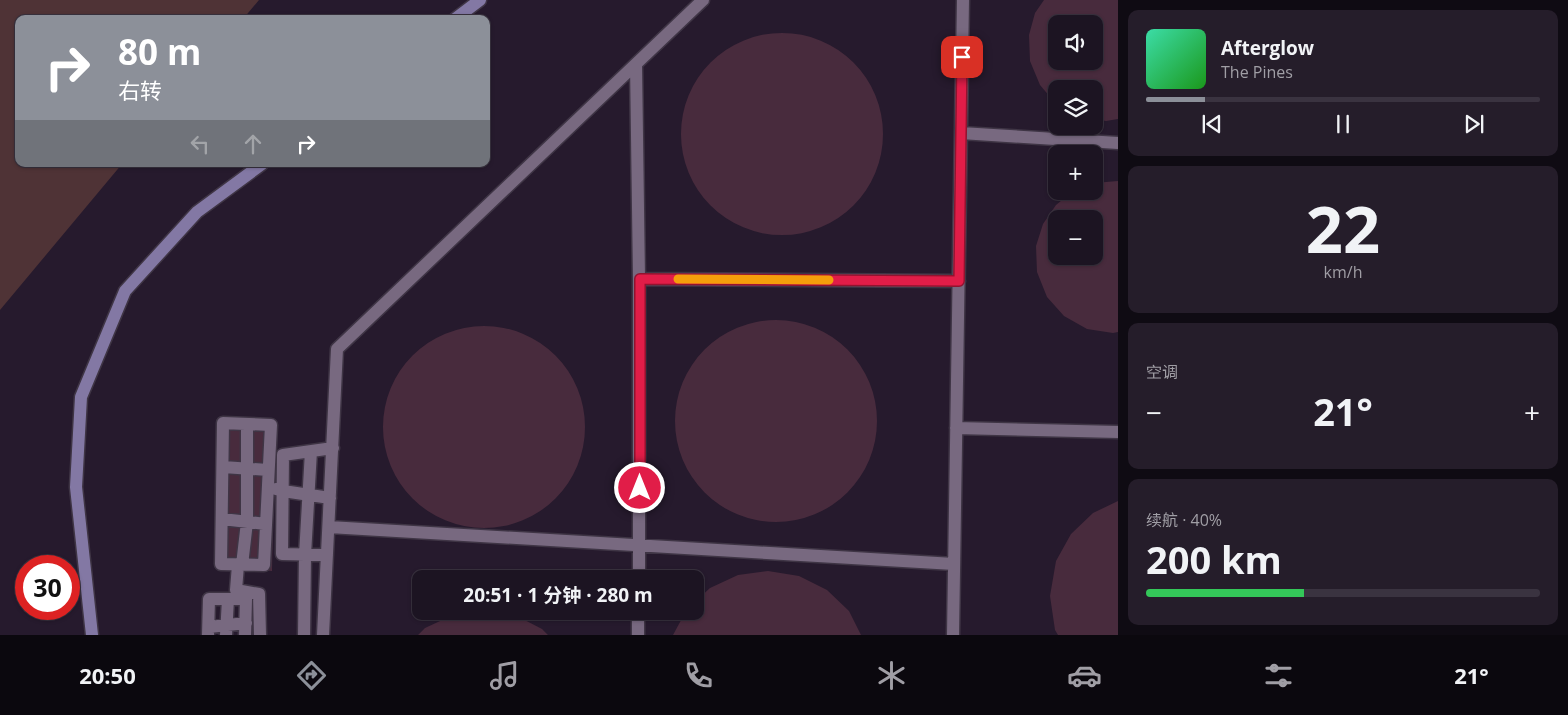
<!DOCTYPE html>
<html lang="zh">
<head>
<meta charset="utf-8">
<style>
  body { margin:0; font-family:"Open Sans","Noto Sans SC",sans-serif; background:#251d2a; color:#f1f3f6; height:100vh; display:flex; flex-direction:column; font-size:19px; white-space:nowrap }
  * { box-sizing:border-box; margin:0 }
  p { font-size:16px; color:#a09ea5 }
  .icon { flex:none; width:28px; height:28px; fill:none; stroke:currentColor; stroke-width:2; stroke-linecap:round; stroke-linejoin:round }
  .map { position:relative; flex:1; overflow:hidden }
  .sheet { display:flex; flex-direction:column; gap:10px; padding:10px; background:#0f0b13; width:450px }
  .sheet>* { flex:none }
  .guide { position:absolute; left:15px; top:15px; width:475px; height:152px; border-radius:10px; box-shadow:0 1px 4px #0004,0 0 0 1px #3a3340; background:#8c9099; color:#fff; overflow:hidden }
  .fabs { position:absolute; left:1048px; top:15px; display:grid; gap:10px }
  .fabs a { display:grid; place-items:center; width:55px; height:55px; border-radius:10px; background:#1c1422; box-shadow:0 1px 4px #0004,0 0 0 1px #3a3340; font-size:25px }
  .speed { position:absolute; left:15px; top:555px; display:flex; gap:10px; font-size:25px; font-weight:700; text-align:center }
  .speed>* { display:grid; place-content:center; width:65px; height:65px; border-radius:50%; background:#1c1422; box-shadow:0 1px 4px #0004,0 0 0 1px #3a3340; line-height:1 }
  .speed .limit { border:8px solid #d22; background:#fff; color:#111 }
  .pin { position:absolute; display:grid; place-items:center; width:42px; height:42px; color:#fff; margin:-21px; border-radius:10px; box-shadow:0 2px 8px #0006 }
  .me { position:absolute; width:55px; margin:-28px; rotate:0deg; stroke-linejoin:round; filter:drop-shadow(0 0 4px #0008) }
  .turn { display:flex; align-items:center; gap:18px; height:105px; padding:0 20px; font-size:22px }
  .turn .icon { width:65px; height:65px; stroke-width:2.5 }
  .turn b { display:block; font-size:35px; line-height:42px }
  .lanes { display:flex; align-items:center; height:48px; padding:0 20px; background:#0003; justify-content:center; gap:25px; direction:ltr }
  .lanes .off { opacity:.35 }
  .big { font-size:38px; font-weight:700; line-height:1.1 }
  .sheet .tile { flex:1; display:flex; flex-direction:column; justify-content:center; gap:8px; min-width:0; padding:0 18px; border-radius:10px; background:#251d2a }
  .sheet .dial { align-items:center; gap:0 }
  .dial b { font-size:65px; line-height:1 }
  .song { display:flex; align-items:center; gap:15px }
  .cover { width:60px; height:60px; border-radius:8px; background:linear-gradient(135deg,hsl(160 70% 55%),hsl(120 70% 35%)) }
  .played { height:5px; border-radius:2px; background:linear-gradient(90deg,#8c9099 15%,#3a3340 15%) }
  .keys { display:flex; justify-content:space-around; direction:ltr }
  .heat { display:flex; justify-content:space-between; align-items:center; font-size:28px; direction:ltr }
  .charge { height:8px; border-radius:4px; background:linear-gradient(90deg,#34c759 40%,#3a3340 0) }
  .trip { position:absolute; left:412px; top:570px; width:292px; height:50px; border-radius:10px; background:#1c1422; box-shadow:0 1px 4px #0004,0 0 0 1px #3a3340; font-weight:700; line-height:50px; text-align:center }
  .tabs { display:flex; height:80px; justify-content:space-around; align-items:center; background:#0b080e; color:#a09ea5 }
  .tabs .icon { width:35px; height:35px }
  .tabs .active { color:#8c9099 }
  .tabs b { font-size:22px; color:#f1f3f6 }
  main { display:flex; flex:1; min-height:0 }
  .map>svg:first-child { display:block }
  .green { fill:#4f3336 }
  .building { fill:#482b3d; fill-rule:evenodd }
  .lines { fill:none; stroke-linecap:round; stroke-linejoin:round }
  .minor-casing { stroke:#3f3545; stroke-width:15 }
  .secondary-casing { stroke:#3f3545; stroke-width:15 }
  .minor { stroke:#786980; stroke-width:12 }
  .secondary { stroke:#8378a4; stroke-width:12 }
  .route-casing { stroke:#92132f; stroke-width:12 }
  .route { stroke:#e11d48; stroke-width:9 }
  .slow { stroke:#f59e0b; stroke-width:9 }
</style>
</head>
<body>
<main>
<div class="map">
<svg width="1118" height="635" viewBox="0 0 1118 635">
  <rect width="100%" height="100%" fill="#261a2d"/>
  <!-- green -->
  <path class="green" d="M0,0H259L243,19H19V164H122L0,310Z"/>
  <!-- building -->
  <path class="building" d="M1044,0H1118V119L1106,121L1094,119V89H1056V104L1040,85L1030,61L1029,35L1035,13ZM1056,24H1094V61H1056Z
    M681 134a101 101 0 1 1 202 0a101 101 0 1 1-202 0Z
    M1118,181V332L1113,333L1087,329L1064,316L1047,297L1037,272L1036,246L1043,224L1056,205L1073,191H1094V183ZM1056,219H1094V256H1056Z
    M675 421a101 101 0 1 1 202 0a101 101 0 1 1-202 0Z
    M383 427a101 101 0 1 1 202 0a101 101 0 1 1-202 0Z
    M222,417L275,421L272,571L217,567Z
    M1118,501V635H1058L1055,630L1050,596L1056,561L1071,534L1093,513Z
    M768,571L799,576L827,590L849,611L861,635H673L686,611H696V601L710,588L738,575Z
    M479,611L515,615L542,629L548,635H418L425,628L453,615Z"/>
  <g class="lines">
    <defs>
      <path id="minor" d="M636,64L639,279V579
        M961,133L1118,143
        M639,279L959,281
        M223,423L271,425L264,565L221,564Z
        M956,428L1118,432
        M223,467L268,470
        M276,489L283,491L330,498
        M222,519L266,524
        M329,527L954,564
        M327,555L282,554L283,455L333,448
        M238,565L236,590L259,594L260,635
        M242,565L247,522V424
        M209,627L246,623
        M208,635L209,599H246L245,635
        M226,635L228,599
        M304,635L305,555L311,451
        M323,635L337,349L703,0
        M638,635V611
        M953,635L963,0"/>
      <path id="secondary" d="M455,19L480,0
        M92,635L76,487L81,397L125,291L197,212L262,164"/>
    </defs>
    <!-- minor casing -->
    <use href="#minor" class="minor-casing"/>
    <!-- secondary casing -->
    <use href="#secondary" class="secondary-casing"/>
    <!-- minor -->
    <use href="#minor" class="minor"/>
    <!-- secondary -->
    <use href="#secondary" class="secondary"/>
  </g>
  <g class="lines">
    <defs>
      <path id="route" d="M640,488V279L959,281L962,57"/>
    </defs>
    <!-- route casing -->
    <use href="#route" class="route-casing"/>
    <!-- route -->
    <use href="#route" class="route"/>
    <!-- slow -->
    <path class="slow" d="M678,279L829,280"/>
  </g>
</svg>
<div class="fabs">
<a><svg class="icon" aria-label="sound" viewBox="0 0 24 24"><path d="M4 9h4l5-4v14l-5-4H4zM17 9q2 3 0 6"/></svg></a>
<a><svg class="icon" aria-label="layers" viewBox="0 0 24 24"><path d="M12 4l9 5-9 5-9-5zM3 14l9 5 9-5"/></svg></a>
<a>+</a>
<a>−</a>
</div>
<div class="speed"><div class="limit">30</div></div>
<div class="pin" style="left:962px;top:57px;background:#d93025"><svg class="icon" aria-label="arrive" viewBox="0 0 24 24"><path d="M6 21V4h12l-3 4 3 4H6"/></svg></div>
<svg class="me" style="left:640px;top:488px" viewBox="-20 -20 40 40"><circle r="17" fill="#e11d48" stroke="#fff" stroke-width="3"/><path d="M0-11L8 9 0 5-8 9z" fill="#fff"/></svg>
<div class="trip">20:51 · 1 分钟 · 280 m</div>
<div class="guide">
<div class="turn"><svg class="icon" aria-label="right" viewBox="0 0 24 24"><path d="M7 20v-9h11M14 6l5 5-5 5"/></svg><div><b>80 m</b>右转</div></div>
<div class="lanes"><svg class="icon off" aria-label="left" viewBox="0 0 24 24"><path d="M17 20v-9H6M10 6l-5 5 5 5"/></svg><svg class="icon off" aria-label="ahead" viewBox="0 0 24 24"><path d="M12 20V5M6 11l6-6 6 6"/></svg><svg class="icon" aria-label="right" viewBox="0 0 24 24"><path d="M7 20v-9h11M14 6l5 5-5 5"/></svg></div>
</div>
</div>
<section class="sheet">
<div class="tile">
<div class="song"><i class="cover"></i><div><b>Afterglow</b><p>The Pines</p></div></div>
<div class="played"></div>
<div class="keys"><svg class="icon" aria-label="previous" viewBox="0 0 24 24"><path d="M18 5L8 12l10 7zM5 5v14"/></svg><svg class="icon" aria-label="pause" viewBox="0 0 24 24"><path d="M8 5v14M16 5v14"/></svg><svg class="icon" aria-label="next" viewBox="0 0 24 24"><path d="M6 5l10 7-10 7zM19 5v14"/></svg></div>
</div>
<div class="tile dial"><b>22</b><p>km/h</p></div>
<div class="tile"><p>空调</p>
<div class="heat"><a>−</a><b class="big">21°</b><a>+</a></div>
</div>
<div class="tile"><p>续航 · 40%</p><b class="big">200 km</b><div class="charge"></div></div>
</section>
</main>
<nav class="tabs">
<b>20:50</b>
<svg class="icon active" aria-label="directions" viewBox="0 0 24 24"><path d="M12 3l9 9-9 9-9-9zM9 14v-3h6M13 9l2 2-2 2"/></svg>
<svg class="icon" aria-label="music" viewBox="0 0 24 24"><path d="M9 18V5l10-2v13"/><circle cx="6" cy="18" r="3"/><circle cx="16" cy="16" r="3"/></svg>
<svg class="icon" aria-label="phone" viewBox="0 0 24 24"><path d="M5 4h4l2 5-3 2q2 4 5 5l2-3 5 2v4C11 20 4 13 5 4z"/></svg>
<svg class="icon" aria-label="climate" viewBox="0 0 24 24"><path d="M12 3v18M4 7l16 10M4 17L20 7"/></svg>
<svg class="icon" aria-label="car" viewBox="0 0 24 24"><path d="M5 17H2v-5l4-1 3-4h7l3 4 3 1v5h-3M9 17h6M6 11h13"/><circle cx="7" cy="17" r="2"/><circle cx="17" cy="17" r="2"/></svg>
<svg class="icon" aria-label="filters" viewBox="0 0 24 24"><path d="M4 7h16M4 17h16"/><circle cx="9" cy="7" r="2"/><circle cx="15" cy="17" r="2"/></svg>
<b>21°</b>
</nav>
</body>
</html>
